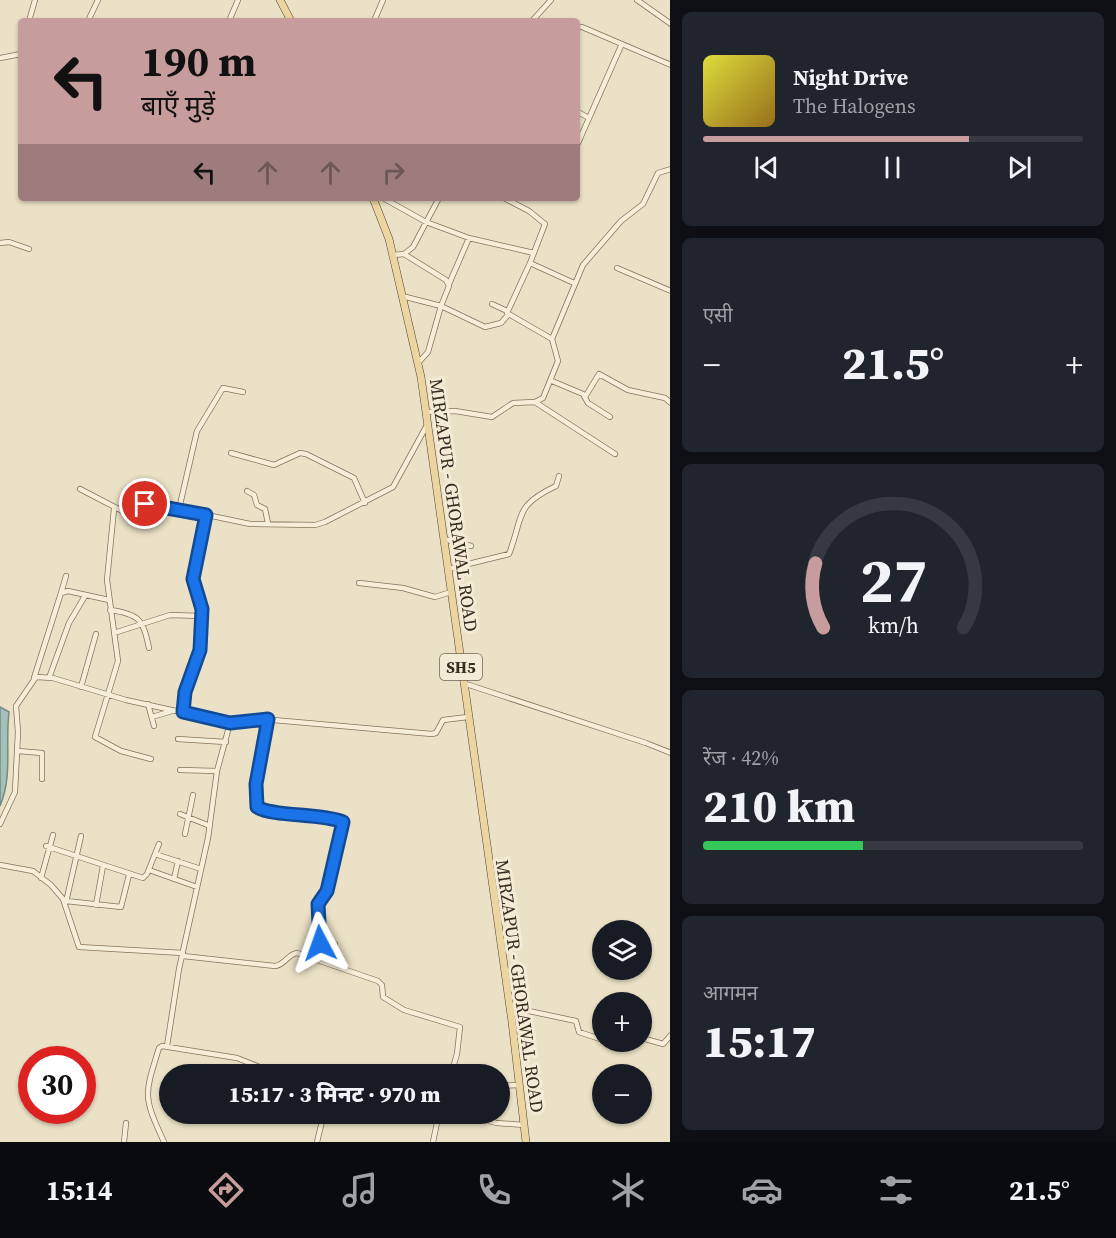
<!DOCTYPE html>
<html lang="hi">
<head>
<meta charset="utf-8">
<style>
  body { margin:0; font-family:"Source Serif 4","Noto Sans Devanagari",serif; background:#20242c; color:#f1f3f6; height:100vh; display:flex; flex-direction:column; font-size:22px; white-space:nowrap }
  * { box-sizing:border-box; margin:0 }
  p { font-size:20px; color:#9ea1a6 }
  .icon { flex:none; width:33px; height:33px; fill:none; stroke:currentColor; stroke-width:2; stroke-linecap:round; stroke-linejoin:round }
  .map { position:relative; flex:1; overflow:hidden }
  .panel { display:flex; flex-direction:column; gap:12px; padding:12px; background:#0d0f14; width:446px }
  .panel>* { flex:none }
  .guide { position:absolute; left:18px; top:18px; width:562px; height:183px; border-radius:6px; box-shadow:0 2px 4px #0004; background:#c69c9d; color:#111; overflow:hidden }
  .fabs { position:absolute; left:592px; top:920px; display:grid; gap:12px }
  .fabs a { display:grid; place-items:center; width:60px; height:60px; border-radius:50%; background:#171b24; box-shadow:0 2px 4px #0004; font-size:30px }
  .speed { position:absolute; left:18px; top:1046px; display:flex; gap:12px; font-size:30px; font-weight:700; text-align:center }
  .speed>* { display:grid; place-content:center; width:78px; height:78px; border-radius:50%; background:#171b24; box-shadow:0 2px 4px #0004; line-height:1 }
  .speed .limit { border:9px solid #d22; background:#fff; color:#111 }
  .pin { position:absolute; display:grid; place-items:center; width:51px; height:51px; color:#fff; margin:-26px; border:3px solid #fff; border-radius:50%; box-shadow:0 2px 6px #0007 }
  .me { position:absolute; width:66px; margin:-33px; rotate:356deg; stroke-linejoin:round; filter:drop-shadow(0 0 4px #0008) }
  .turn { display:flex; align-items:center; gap:21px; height:126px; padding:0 24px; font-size:27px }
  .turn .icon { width:78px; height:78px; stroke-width:2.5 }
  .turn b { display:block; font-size:42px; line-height:51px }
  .lanes { display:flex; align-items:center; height:57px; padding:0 24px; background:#0003; justify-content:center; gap:30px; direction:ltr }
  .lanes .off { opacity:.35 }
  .big { font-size:45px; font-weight:800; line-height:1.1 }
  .panel .card { flex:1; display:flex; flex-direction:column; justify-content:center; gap:9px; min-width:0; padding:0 21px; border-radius:9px; background:#20242c }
  .panel .dial { align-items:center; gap:0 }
  .dial svg { height:156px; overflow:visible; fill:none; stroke:#363941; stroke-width:7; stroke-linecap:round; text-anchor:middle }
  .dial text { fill:#f1f3f6; stroke:none }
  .song { display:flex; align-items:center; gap:18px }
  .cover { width:72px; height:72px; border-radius:9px; background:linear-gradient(135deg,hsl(60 70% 55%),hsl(40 70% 35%)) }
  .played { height:6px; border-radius:3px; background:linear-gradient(90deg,#c69c9d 70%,#363941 70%) }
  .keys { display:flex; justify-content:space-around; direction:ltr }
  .heat { display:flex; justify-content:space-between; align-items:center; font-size:33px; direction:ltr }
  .charge { height:9px; border-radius:4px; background:linear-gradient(90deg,#34c759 42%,#363941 0) }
  .trip { position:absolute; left:159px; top:1064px; width:351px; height:60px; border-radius:30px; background:#171b24; box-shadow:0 2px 4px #0004; font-weight:800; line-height:60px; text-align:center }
  .menu { display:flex; height:96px; justify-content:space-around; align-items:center; background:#090b0e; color:#9ea1a6 }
  .menu .icon { width:42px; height:42px }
  .menu .on { color:#c69c9d }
  .menu b { font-size:27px; color:#f1f3f6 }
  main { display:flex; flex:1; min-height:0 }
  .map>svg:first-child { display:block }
  .water { fill:#a7bfb9; stroke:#6f8d86; stroke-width:1.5 }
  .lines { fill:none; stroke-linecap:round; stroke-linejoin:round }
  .street-casing { stroke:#86735d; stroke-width:6 }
  .primary-casing { stroke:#544231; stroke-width:8 }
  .street { stroke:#f7eed9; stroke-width:4.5 }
  .primary { stroke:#ecd5a1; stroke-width:7 }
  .route-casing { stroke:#114b97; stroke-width:15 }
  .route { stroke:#1a73e8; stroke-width:10 }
  .labels { text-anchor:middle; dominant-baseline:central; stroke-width:6; stroke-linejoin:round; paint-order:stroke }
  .shield { fill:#f3ebd6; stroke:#6f6557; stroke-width:1.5 }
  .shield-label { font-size:16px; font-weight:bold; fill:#372b20 }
  .street-label { font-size:18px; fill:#372b20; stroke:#f3ebd6 }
</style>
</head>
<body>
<main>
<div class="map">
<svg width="671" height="1142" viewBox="0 0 671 1142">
  <rect width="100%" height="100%" fill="#ebe1c6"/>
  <!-- water -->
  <path class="water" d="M0,707L9,712C5,744 13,775 0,806Z"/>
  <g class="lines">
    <defs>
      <path id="street" d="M637,0L671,24
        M29,21L35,0
        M88,21L98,0
        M229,21L238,0
        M374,21L383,0
        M532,21L551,0
        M582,27L671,65
        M0,58L21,54
        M578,112L587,117
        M578,143L621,46
        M383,198L426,222L469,238L534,253
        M504,198L529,211L545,224L530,263L507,313L552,339
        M0,243L9,242L29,249
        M393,255L404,254L413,247L439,198
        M530,263L574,283
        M617,268L671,291
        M449,284L469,238
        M402,296L441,306L449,286L446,280L404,254
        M492,304L507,311
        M418,363L428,352L441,306L485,327L501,323L508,315
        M552,381L583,394L588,403L610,417
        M585,397L599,374L628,390L665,398L671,403
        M535,402L615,454
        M426,412L455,411L492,417L513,403L535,402L543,398L558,361L552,339L583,265L621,221L643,204L658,173L671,169
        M231,453L274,465L300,453L306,454L354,478L365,503
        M80,489L132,516L139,515L145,504H155L250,524L315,525L325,522L393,487L427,425
        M247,491L254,495L257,505L265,509L268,523
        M114,509L107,580L118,661L95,737L121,751L151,759
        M179,509L197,431L223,388L243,392
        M444,539L471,546
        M448,569L509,554C524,515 514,506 556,486L559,476
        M359,583L403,588L435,597L451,592
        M61,593L66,576
        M110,610C140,614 143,620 149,648
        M114,633L170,615L202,616
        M34,678L61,593L68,591L109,600
        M49,678L69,623L85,596
        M463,683L646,743L671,753
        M81,687L96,634
        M148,704L154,726
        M183,712L185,691L200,650L202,609L193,579L206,515
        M152,717L172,711
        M268,719L256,784L257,807L266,811L341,820L343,823L327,891L318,904L320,941L315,959
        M178,739L226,742
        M18,751L42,753V779
        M180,770L217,771
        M180,814L210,826
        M0,824L15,792L18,732L16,706L36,677L53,678L126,700L226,722L262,719L432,734L436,733L443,720L468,717
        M185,834L193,795
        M46,846L143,878L147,874L159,844
        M155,854L201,869
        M0,865L33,871L51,885L63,899L79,947L183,953
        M149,870L197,887
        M41,878L53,835
        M174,879L178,861
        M66,901L121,907L129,875
        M66,902L81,836
        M96,905L103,866
        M320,939L335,944L329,964
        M183,956L275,966C285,965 288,954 297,953L378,981L382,985L383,997L404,1010L460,1027L457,1054L451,1074
        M510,1007L576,1021L579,1032L606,1041
        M642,1038L663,1044L671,1035
        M167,1046L179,969L208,838L217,771L230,723
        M500,1086L519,1085
        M410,1113L438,1118
        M465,1113L496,1123L524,1125
        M124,1142L126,1123
        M164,1142C143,1096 144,1096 159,1048L162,1046L237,1058L267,1070L303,1074
        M317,1142L324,1113
        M433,1142L439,1113"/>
      <path id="primary" d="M280,0L291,21
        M373,198L389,239L421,377L512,1022L526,1142"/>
    </defs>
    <!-- street casing -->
    <use href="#street" class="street-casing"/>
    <!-- primary casing -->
    <use href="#primary" class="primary-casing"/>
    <!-- street -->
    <use href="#street" class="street"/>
    <!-- primary -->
    <use href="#primary" class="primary"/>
  </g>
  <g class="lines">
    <defs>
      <path id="route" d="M145,504L206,515L193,579L202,609L200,650L185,692L183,712L230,723L268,719L256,784L257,807C273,817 321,813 343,822L327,891L318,904L320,943"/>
    </defs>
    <!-- route casing -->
    <use href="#route" class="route-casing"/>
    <!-- route -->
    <use href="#route" class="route"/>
  </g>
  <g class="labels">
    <!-- shield labels -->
    <rect class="shield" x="440" y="654" width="42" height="26" rx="4.5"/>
    <g class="shield-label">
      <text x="461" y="667">SH5</text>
    </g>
    <!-- street labels -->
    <g class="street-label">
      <text transform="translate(454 505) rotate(82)">MIRZAPUR - GHORAWAL ROAD</text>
      <text transform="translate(520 986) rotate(82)">MIRZAPUR - GHORAWAL ROAD</text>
    </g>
  </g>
</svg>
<div class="fabs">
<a><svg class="icon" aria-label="layers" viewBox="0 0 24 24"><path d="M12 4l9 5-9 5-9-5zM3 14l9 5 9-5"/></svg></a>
<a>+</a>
<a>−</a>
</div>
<div class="speed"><div class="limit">30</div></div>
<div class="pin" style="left:145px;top:504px;background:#d93025"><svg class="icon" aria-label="arrive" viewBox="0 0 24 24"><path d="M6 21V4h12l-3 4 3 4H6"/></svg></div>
<svg class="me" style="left:320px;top:943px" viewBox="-20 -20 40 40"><path d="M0-17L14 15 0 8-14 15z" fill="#1a73e8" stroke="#fff" stroke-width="4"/></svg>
<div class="trip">15:17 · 3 मिनट · 970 m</div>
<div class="guide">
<div class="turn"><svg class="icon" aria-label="left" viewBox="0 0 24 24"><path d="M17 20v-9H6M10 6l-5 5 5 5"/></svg><div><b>190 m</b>बाएँ मुड़ें</div></div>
<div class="lanes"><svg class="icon" aria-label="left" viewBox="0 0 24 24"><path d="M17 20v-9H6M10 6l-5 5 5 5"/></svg><svg class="icon off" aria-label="ahead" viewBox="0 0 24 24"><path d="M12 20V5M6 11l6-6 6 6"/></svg><svg class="icon off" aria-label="ahead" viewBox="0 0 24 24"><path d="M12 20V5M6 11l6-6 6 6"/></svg><svg class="icon off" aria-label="right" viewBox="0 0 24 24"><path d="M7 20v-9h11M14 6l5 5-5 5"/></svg></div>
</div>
</div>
<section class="panel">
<div class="card">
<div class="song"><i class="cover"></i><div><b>Night Drive</b><p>The Halogens</p></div></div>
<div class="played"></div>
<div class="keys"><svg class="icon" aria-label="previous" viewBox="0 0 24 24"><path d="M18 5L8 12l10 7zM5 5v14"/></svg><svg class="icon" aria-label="pause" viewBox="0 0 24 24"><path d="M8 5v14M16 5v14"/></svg><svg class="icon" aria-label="next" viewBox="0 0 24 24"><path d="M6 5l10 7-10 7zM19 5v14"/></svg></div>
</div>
<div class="card"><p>एसी</p>
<div class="heat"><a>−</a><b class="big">21.5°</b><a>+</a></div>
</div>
<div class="card dial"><svg viewBox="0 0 100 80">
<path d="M14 69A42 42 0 1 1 86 69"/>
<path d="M14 69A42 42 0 0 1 10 36" stroke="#c69c9d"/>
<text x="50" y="56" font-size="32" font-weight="700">27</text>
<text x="50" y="72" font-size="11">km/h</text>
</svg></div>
<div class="card"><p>रेंज · 42%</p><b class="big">210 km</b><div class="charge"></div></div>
<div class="card"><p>आगमन</p><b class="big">15:17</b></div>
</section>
</main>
<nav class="menu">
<b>15:14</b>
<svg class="icon on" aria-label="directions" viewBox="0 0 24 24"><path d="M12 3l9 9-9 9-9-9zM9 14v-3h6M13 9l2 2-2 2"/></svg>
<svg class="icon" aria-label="music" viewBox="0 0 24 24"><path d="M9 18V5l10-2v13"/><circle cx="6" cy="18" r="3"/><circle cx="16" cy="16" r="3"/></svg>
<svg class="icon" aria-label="phone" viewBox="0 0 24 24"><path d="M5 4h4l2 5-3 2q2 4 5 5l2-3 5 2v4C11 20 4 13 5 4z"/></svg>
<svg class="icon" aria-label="climate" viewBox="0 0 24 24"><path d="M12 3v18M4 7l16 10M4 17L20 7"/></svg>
<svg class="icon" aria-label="car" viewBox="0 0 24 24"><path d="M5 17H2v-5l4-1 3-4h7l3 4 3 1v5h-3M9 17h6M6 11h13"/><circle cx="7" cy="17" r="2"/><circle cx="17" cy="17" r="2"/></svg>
<svg class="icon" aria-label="filters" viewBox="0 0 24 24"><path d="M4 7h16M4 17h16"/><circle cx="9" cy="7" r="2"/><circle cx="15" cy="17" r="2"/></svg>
<b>21.5°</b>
</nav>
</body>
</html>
